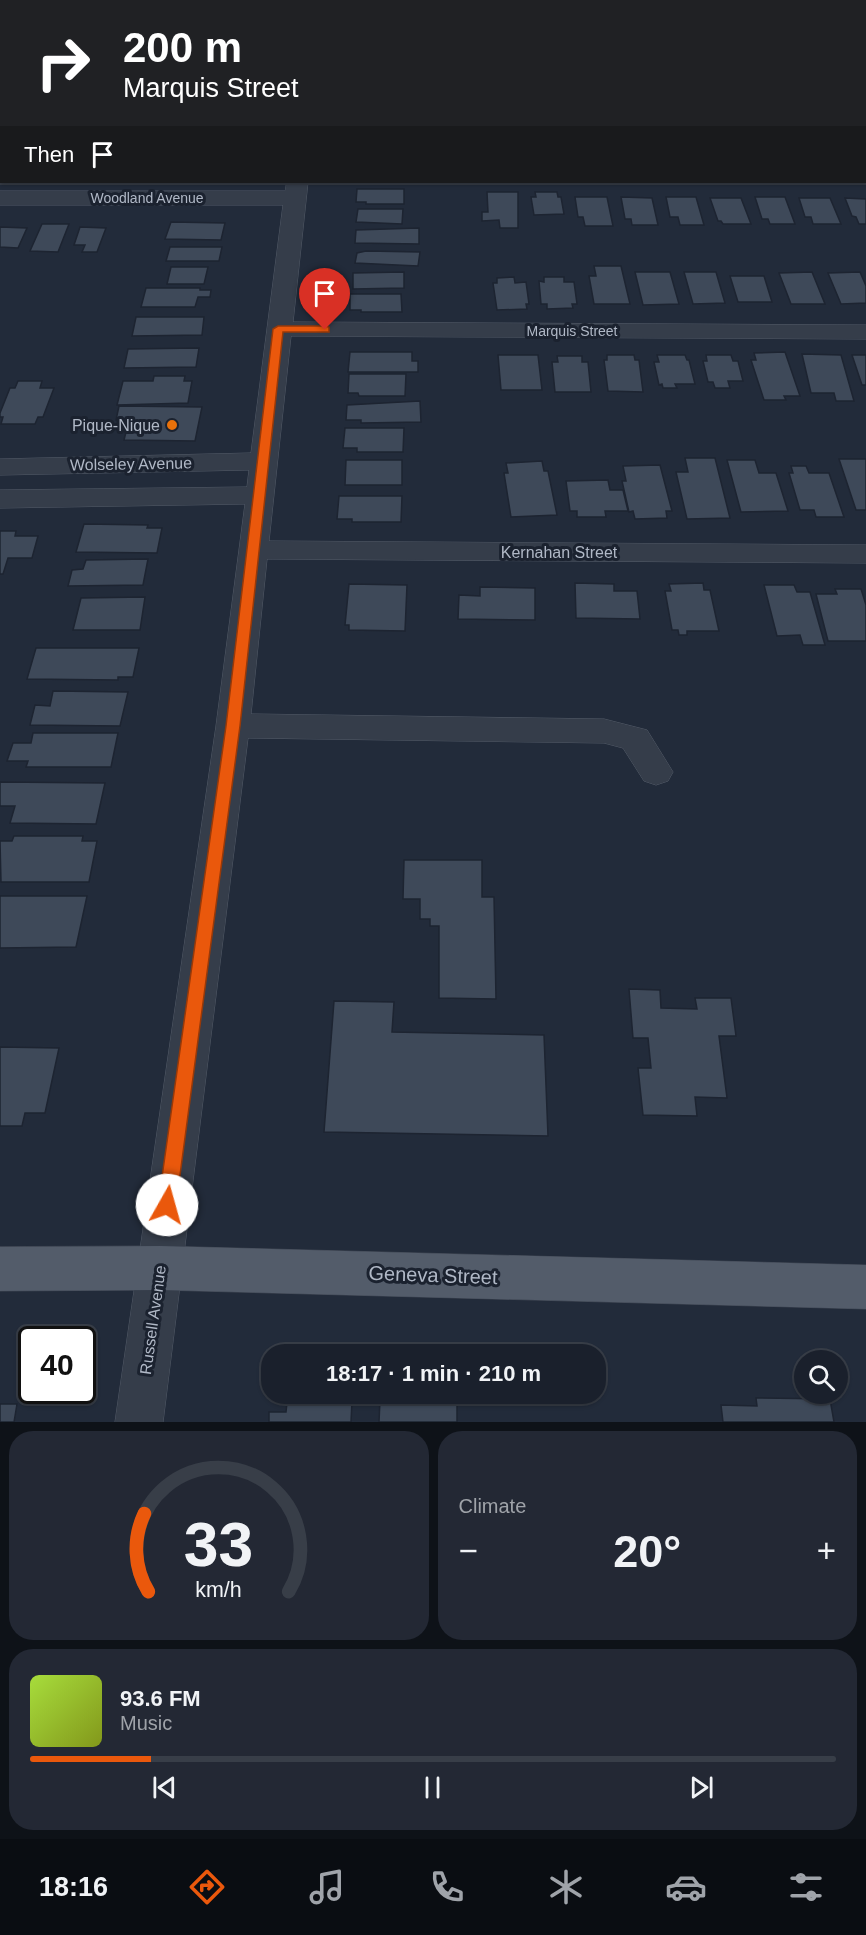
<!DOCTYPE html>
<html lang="en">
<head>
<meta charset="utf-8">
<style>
  body { margin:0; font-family:Helvetica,sans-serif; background:#232834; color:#f1f3f6; height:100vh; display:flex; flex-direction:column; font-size:22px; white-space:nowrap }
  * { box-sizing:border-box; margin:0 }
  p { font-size:20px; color:#9fa3a9 }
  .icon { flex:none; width:33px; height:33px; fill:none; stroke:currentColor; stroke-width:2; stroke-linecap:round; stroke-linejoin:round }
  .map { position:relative; height:1422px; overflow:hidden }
  .sheet { display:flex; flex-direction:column; gap:9px; padding:9px; background:#0e1218; flex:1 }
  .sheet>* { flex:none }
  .banner { position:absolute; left:0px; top:0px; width:867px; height:183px; box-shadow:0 2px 4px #0004,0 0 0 2px #383e48; background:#202124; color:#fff; overflow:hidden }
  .buttons { position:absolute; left:794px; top:1350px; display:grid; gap:12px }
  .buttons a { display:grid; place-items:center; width:54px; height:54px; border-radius:50%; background:#1a202c; box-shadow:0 2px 4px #0004,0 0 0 2px #383e48; font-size:30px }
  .speed { position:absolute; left:18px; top:1326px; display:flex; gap:12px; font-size:30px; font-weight:700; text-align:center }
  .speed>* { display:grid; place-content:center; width:78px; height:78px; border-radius:50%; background:#1a202c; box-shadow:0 2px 4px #0004,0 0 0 2px #383e48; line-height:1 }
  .speed .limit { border:3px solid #111; border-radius:9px; background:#fff; color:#111 }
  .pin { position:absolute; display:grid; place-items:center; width:51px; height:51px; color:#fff; margin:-62px -26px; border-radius:50% 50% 50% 0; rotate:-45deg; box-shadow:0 0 6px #0007 }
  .pin .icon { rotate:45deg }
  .me { position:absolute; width:66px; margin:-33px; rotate:7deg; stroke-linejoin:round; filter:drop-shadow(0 0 4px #0008) }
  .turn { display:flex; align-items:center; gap:21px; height:126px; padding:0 24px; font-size:27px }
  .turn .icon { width:78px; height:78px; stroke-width:2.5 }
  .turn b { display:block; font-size:42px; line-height:51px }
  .then { display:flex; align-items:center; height:57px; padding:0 24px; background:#0003; gap:12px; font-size:22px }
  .big { font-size:45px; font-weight:800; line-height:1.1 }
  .sheet .tile { flex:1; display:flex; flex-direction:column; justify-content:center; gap:9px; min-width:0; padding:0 21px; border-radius:24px; background:#232834 }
  .sheet .dial { align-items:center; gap:0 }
  .dial svg { height:156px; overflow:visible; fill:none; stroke:#383e48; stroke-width:7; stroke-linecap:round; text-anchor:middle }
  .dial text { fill:#f1f3f6; stroke:none }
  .song { display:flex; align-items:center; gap:18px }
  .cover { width:72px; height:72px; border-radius:9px; background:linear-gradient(135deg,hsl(80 70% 55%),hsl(70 70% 35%)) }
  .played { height:6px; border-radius:3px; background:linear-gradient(90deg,#ea580c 15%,#383e48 15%) }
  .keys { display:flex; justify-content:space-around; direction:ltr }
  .heat { display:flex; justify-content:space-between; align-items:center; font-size:33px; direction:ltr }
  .sheet .tiles { flex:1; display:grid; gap:9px; grid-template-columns:1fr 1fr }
  .tile:last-child { grid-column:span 2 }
  .trip { position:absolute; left:261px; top:1344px; width:345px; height:60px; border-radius:24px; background:#1a202c; box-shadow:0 2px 4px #0004,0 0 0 2px #383e48; font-weight:800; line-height:60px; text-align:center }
  .tabs { display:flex; height:96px; justify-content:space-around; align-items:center; background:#0a0d12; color:#9fa3a9 }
  .tabs .icon { width:42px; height:42px }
  .tabs .active { color:#ea580c }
  .tabs b { font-size:27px; color:#f1f3f6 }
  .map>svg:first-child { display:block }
  .building { fill:#3e4959; stroke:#1d2431; stroke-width:1.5 }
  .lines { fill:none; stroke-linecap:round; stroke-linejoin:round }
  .minor-casing { stroke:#535b68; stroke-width:1 }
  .major-casing { stroke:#3f4653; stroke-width:1 }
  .minor { fill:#353d4a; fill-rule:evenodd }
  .major { fill:#535c6a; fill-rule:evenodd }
  .route { fill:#ea580c; stroke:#983908; stroke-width:1.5 }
  .food-dot { fill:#e8710a; stroke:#1b222f; stroke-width:2 }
  .labels { text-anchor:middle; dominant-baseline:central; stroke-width:6; stroke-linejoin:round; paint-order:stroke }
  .far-street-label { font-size:14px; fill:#b0b8c6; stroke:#1b222f }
  .poi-label { font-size:16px; fill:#b0b8c6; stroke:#1b222f; text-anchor:end }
  .street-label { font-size:16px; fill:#b0b8c6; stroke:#1b222f }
  .near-street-label { font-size:20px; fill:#b0b8c6; stroke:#1b222f }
</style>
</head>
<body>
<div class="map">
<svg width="866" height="1422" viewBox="0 0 866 1422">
  <rect width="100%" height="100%" fill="#222b3a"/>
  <!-- building -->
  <path class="building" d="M11,0H228L10,2Z
    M357,189H404V204H366V202H356Z
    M487,192H518V228H500L499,220L482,221V212H488Z
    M535,192H557L558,197H561L564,214L534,215L531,197H536Z
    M575,197H607L613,226H585L583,217H578Z
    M621,197L652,198L658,225H632L631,219H625Z
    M666,197H696L704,225H680L678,217H670Z
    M755,197H785L795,224H770L768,219H762Z
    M710,198H741L751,224H723L721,221H718Z
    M799,198H830L841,224H813L811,217H805Z
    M845,198L866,199V224H859L856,217L852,216Z
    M358,209H403L402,224L356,222Z
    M171,222L225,223L221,240L165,239Z
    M42,224H69L58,252L30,251Z
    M0,227L27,228L18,248L0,247Z
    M80,227L106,228L97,252H82L85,245H74Z
    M419,228V244L355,243L356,230Z
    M170,247H222L219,261H166Z
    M366,251L420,252L418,266L355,263L357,253Z
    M594,266H621L630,304H594L589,276H596Z
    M171,267H208L204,284H167Z
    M404,272V288L353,289V273Z
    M635,272H670L679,304L643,305Z
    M684,272H716L725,303L693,304Z
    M812,272L825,304H791L779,273Z
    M860,272L866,286V303L841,304L828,273Z
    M730,276H764L772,302H738Z
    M514,277L515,283L526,282L529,304H526L527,309L497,310L493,283H497V278Z
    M544,277H564V282H574L577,304H572L573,308L547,309V304H541L539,281L544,282Z
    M146,288H200V290H211L210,297H198L195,307H141Z
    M350,294H401L402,312H361V310H350Z
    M136,317H204L202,335L132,336Z
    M199,348L196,367L124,368L128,349Z
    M350,352H412V361H418V372H348Z
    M785,352L800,396H784L786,400H764L751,360H756L754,353Z
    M802,354L841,355L854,401H836L834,393H811Z
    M498,355H538L542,390H501Z
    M607,355H634L635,360H639L643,392L608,391L604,360H607Z
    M657,355H685L687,360H689L695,384H675L677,388H663L662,384L659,385L654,362H659Z
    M706,355H731L733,361H738L743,381H728L730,388H715L713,382H708L703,361H707Z
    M852,355H866V385H862Z
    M557,356H582V362H588L591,392H555L552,362H558Z
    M349,374H406L405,396H359L358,393H348Z
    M154,376H185L184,381H192L188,403L117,405L123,381H153Z
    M18,381H42L40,388H54L43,417H38L35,424H1L3,417H0V413L10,388H15Z
    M420,401L421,422L361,423V420H346L347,405Z
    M119,406L202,407L195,441L124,440L129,420H116Z
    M345,428H404L403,452H357V448H343Z
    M685,458H715L730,518L687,519L676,472H688Z
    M839,459H866V510H856Z
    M346,460H402V485H345Z
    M727,460H755L759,473H776L788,511L741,512Z
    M542,461L544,471H548L557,515L511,517L504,473H508L506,463Z
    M660,465L672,511H666L667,518L635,519L633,511L629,512L622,481H626L623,466Z
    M791,466H806L809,473H829L844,517H816L814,510H800L789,473H793Z
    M608,480L610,490H623L628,511H605L606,517H577V511H570L566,481Z
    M339,496H402L401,522H352V519H337Z
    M84,524L148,525L147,528H162L157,553L76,552Z
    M0,531H16L15,536H38L32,558H8L3,574H0Z
    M148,559L143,585L68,586L72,570L83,569L86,560Z
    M575,583L614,584V591H637L640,619L576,618Z
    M703,583L704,590H710L719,631H687V635H679L678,630H672L665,591H671L669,584Z
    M349,584L407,585L405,631L349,630V625H345Z
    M764,585H794L797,592H810L825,645H803L800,635L777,636Z
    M480,587L535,588V620L458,619L459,595L480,596Z
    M835,589H861L866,605V641H828L816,594H837Z
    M145,597L140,630H73L81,598Z
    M36,648H139L133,677H118V680L27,679Z
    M53,691L128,692L120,726L30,725L35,705L50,706Z
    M33,733H118L111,767H26L28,761H7L13,743H31Z
    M0,782L105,783L96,824L10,823L15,806H0Z
    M14,836H83L82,841H97L89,882H1L0,841H12Z
    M404,860H482V897H494L496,999L439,998V926H430V919H420V899H403Z
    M0,896H87L76,947L0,948Z
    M629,989L660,990L661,1008L697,1009L695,998H731L736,1036H719L727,1098L695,1097L697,1116L643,1115L638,1068H651L648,1038H633Z
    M334,1001L394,1002L392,1032L544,1035L548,1136L324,1132Z
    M0,1047L59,1048L45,1113H25L22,1126H0Z
    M756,1398L830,1399L834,1422H723L721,1405L757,1406Z
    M380,1400L457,1401V1422H379Z
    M352,1401L351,1422H269V1412H286L287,1402Z
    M0,1404H17L14,1422H0Z"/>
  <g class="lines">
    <defs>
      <path id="minor" d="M309,0H327V2H309Z
        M287,182H308L293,322L866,325V339L291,336L269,541L866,545V563L267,559L251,714L604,719L647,730L673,772L668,781L656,785L644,781L623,748L604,743L248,738L163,1422H115L216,726L245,504L0,508V490L247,487L249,470L0,475V459L251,453L283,205H0V191H285Z"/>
      <path id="major" d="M160,1246L866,1265V1309L160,1290L0,1291V1247Z"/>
    </defs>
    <!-- minor casing -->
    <use href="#minor" class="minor-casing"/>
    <!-- major casing -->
    <use href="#major" class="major-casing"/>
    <!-- minor -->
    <use href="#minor" class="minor"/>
    <!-- major -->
    <use href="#major" class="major"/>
  </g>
  <!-- route -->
  <path class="route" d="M325,326L329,327V332H283L240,726L176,1205L174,1211L167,1214L161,1211L158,1205L226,726L273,329L278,326Z"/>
  <!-- markers -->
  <circle class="food-dot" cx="172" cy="425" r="6"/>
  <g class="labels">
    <!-- far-street labels -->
    <g class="far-street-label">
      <text x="147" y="198">Woodland Avenue</text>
      <text x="572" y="331">Marquis Street</text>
    </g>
    <!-- poi labels -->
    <g class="poi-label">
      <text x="160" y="425">Pique-Nique</text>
    </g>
    <!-- street labels -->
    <g class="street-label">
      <text transform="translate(131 464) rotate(-1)">Wolseley Avenue</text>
      <text x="559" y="552">Kernahan Street</text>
      <text transform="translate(153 1320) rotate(-82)">Russell Avenue</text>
    </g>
    <!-- near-street labels -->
    <g class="near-street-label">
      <text transform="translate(433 1275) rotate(2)">Geneva Street</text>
    </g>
  </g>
</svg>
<div class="buttons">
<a><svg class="icon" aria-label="search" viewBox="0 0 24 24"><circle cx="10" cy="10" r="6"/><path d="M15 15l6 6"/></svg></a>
</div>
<div class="speed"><div class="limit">40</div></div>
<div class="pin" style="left:325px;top:330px;background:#d93025"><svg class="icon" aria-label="arrive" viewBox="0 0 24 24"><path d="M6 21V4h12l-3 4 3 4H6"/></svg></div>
<svg class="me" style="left:167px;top:1205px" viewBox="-20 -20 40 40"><circle r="19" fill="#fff"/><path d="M0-13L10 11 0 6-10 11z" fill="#ea580c"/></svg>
<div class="trip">18:17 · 1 min · 210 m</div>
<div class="banner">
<div class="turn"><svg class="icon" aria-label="right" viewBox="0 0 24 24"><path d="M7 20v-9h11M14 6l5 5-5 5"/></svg><div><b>200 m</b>Marquis Street</div></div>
<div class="then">Then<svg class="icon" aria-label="arrive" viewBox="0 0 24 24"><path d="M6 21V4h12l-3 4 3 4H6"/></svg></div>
</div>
</div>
<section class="sheet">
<div class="tiles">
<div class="tile dial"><svg viewBox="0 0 100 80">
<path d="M14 69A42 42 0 1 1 86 69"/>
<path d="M14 69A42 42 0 0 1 12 29" stroke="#ea580c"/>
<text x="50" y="56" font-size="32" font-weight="700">33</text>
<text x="50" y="72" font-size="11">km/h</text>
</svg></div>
<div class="tile"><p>Climate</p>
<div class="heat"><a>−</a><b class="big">20°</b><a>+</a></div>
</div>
<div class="tile">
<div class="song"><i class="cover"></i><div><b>93.6 FM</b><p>Music</p></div></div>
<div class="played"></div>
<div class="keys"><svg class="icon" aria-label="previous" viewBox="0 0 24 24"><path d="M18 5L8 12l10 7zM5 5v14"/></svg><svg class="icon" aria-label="pause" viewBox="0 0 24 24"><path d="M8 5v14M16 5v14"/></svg><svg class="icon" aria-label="next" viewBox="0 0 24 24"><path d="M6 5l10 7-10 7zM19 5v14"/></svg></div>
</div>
</div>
</section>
<nav class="tabs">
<b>18:16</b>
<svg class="icon active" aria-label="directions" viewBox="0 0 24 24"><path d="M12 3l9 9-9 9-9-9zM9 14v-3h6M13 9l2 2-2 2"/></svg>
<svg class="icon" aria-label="music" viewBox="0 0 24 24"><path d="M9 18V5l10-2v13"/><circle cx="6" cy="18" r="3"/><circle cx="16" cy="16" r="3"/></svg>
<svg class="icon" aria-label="phone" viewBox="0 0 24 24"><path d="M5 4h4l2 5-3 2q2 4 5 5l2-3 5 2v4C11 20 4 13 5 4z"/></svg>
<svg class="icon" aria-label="climate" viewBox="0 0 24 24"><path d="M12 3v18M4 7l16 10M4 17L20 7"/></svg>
<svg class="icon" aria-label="car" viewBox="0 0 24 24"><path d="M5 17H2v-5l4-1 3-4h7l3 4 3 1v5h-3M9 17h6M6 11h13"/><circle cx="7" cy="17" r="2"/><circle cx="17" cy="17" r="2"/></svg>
<svg class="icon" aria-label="filters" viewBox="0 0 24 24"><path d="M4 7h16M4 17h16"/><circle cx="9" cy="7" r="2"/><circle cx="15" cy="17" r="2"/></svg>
</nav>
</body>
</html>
